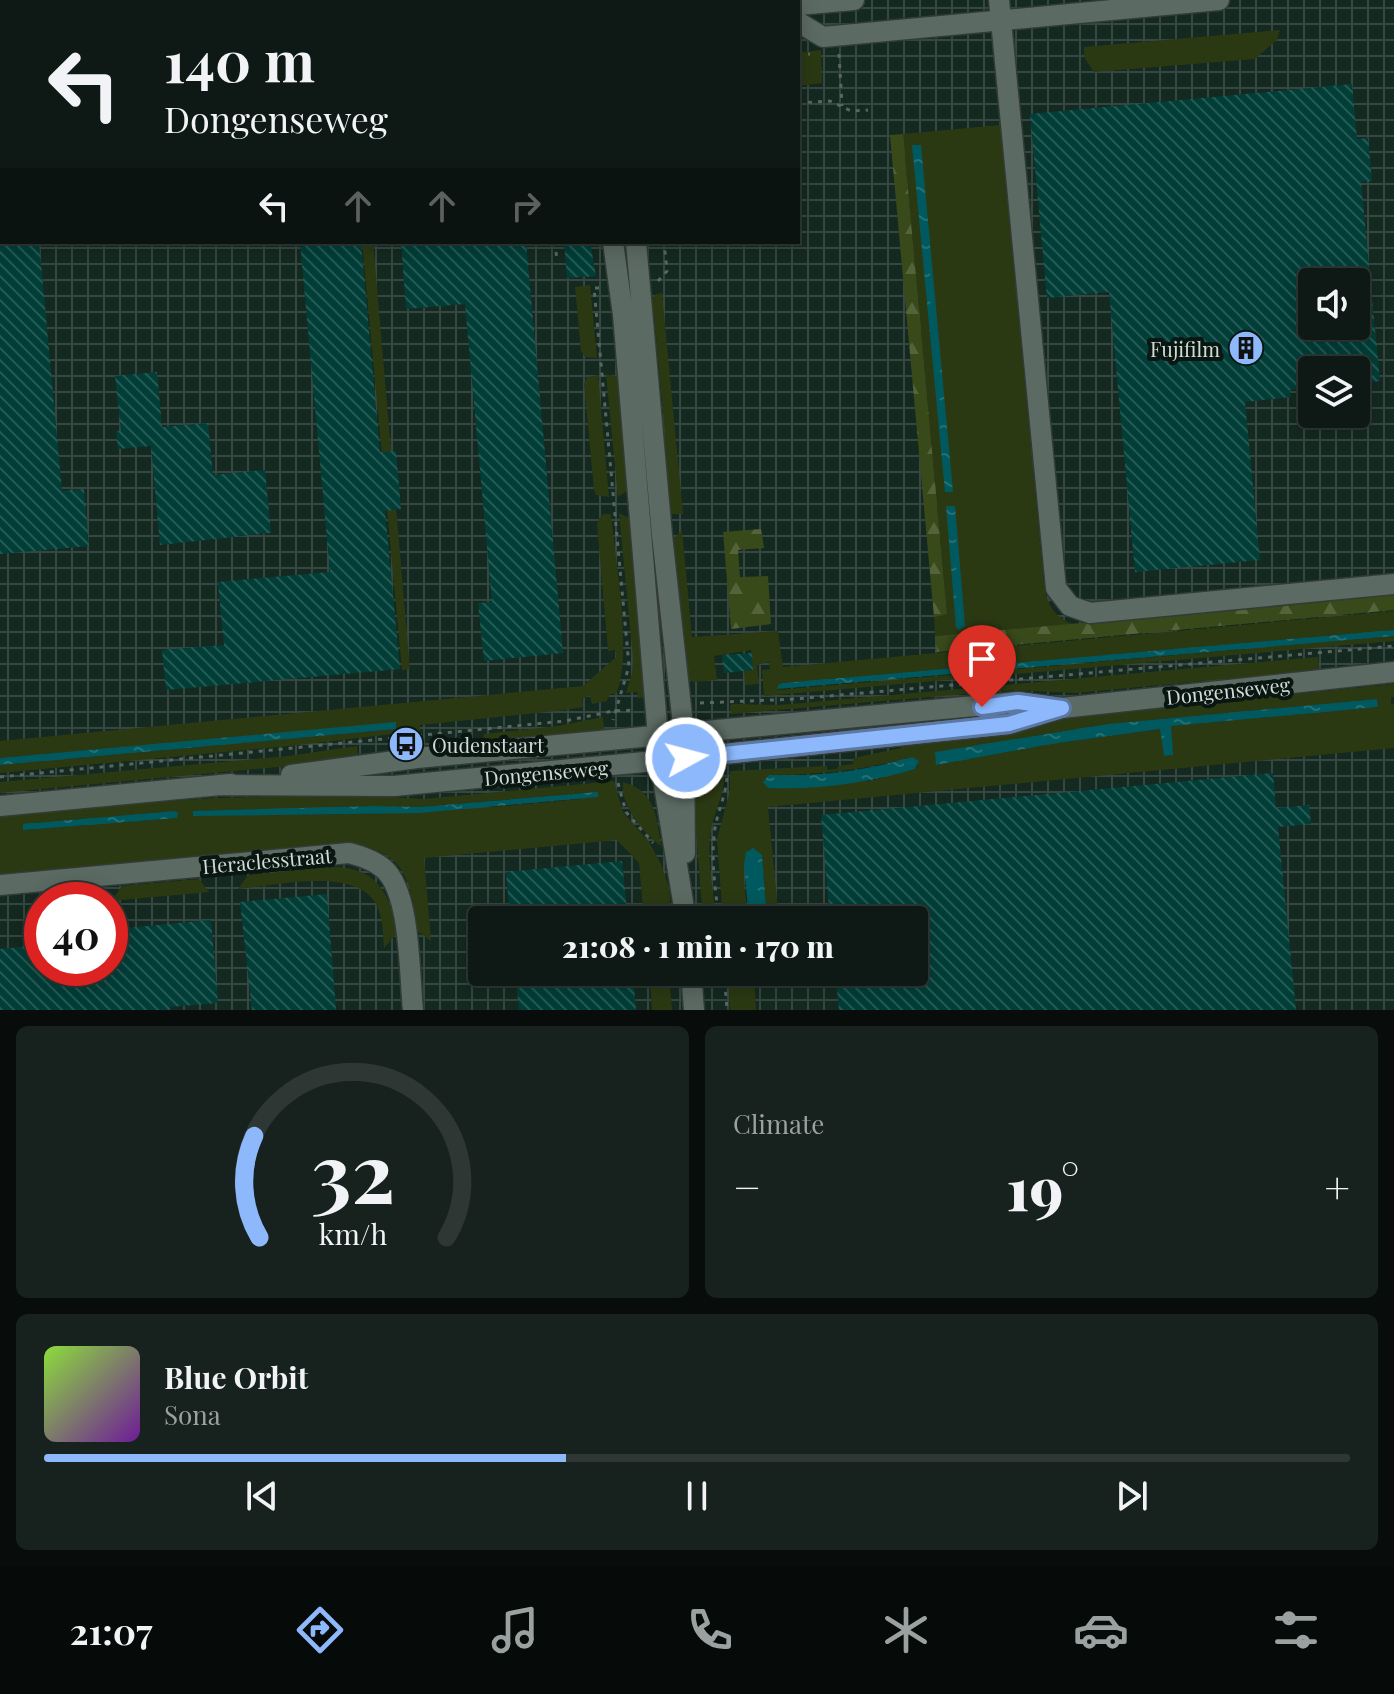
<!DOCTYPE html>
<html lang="en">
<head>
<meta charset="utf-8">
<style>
  body { margin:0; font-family:"Playfair Display",serif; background:#17211d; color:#f1f3f6; height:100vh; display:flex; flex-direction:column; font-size:30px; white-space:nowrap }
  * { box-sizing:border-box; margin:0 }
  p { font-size:26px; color:#9ba0a0 }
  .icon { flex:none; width:44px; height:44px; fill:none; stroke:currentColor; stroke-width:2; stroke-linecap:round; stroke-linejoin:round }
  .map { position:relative; height:1010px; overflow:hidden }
  .sheet { display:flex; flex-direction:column; gap:16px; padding:16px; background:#080d0b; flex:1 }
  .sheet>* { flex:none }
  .banner { position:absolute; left:0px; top:0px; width:800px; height:244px; box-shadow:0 4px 20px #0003,0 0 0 2px #2e3734; background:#0e1814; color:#f1f3f6; overflow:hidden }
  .controls { position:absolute; left:1298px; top:268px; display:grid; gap:16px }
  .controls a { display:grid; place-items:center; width:72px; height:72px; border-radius:8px; background:#0e1814; box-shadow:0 4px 20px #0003,0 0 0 2px #2e3734; font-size:40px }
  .speed { position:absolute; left:24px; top:882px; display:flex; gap:16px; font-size:40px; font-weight:700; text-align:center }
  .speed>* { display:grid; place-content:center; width:104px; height:104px; border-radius:50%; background:#0e1814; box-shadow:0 4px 20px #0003,0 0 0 2px #2e3734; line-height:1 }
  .speed .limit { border:12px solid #d22; background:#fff; color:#111 }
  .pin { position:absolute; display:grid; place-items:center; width:68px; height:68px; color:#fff; margin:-82px -34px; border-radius:50% 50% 50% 0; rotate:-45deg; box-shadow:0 0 8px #0007 }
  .pin .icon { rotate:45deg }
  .me { position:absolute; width:88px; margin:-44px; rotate:83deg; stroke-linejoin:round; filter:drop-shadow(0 0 6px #0008) }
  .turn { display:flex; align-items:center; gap:28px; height:168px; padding:0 32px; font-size:36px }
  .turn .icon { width:104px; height:104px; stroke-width:2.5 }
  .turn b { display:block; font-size:56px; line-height:68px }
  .lanes { display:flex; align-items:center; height:76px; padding:0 32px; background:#0003; justify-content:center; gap:40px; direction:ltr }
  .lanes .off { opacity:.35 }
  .big { font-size:60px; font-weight:800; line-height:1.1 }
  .sheet .widget { flex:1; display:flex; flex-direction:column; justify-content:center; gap:12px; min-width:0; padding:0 28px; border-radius:12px; background:#17211d }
  .sheet .dial { align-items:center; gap:0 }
  .dial svg { height:208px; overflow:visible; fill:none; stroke:#2e3734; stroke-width:7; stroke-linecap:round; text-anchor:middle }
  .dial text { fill:#f1f3f6; stroke:none }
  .song { display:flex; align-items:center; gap:24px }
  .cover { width:96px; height:96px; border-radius:12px; background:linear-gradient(135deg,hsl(90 70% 55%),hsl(280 70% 35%)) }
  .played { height:8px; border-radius:4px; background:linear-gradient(90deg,#8db9fc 40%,#2e3734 40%) }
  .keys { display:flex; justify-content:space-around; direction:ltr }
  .heat { display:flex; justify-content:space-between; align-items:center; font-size:44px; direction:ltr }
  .sheet .tiles { flex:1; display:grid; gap:16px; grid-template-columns:1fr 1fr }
  .widget:last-child { grid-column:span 2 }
  .trip { position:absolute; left:468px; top:906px; width:460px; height:80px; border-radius:8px; background:#0e1814; box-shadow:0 4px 20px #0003,0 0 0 2px #2e3734; font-weight:800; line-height:80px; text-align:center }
  .tabs { display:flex; height:128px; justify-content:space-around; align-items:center; background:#060a08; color:#9ba0a0 }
  .tabs .icon { width:56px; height:56px }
  .tabs .selected { color:#8db9fc }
  .tabs b { font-size:36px; color:#f1f3f6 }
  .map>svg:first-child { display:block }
  .industrial { fill:url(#industrial-grid); fill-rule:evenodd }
  .green { fill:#2b3913; fill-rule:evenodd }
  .forest { fill:url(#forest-firs) }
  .water { fill:url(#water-ripples) }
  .building { fill:url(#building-back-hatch); fill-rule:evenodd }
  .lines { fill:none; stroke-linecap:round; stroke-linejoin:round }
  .minor-casing { stroke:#333b37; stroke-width:23 }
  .path { stroke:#5a6660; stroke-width:3; stroke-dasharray:4 6; stroke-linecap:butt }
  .minor { stroke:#5b6a62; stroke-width:20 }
  .route-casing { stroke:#5c78a4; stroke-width:20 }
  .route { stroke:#8db9fc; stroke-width:14 }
  .labels { text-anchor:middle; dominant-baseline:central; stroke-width:8; stroke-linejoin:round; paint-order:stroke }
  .poi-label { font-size:20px; fill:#d1dad5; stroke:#091611; text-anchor:end }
  .street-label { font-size:20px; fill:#d1dad5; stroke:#091611 }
</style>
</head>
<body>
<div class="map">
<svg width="1394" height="1010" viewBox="0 0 1394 1010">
  <defs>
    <pattern id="industrial-grid" width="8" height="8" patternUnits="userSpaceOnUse" patternTransform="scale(2)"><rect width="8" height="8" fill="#142920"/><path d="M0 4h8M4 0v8" fill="none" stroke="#354740"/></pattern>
    <pattern id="forest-firs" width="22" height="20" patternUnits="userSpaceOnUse" patternTransform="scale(2)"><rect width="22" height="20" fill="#38491a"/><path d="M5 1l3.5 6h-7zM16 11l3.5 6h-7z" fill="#54633a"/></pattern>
    <pattern id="water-ripples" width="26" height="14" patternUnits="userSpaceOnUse" patternTransform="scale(2)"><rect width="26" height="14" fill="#00595e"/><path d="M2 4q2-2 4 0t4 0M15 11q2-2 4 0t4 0" fill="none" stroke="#247074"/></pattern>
    <pattern id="building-back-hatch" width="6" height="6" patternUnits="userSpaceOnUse" patternTransform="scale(2)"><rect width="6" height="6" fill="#013e38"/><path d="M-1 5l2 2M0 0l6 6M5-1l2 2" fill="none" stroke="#255954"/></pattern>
  </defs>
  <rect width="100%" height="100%" fill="#12201a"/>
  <!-- industrial -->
  <path class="industrial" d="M0,0H1394V1010H0ZM2,2H798V242H2ZM1312,282H1356V326H1312ZM1312,370H1356V414H1312ZM42,900H110V968H42ZM482,920H914V972H482Z"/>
  <!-- green -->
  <path class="green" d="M1280,30L1277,40L1255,59L1094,72L1084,57V47Z
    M798,48L804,52L821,50L822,83L798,86Z
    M1000,125L1044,585C1048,606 1053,615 1072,624L935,636L934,617L947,614L903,134Z
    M362,242H373L410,669L402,670Z
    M590,285L597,358L585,357L581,351L575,287Z
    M662,293L683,514H672L669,510L662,435L665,433L654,314L650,313V301L656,294Z
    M606,374L616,376L620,382L628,490L618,497Z
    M598,375L609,497L596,495L594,490L584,384L587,377Z
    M619,513L631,519L649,697L638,698L637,692L626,693L632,673L633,658Z
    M604,514H611C615,558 633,657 616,694H610L607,701L592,704L590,696L582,698L583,707L566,710L420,725V731L289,746L0,773V765L396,729V723L0,758V741L583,686L616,657L615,650L608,651L597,524L600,517Z
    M682,530L692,637L778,631L783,667L1394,611V630L783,683L779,684L778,690L1394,636V641L764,696L762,670L770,669L769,662L757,665L759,684L745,685L744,671L753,670L751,650L714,656L717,680L694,682L685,678L672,540Z
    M1318,657L1319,670L1076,693L1013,690L731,714L730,705L733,704L779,705Z
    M1394,684V697H1391V704H1394V748L768,807L779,920H767L762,855L750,849C738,860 747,903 749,920H723L717,839L730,791V771L827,766V770L837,769L838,766L853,764V758L901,748L902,745L1090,715ZM1377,699L1378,707L1170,726L1172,755L1164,756L1161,729L1051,744L936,765V752L1108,724ZM912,757L918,766L915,769L870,781L769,775C819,775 864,770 912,757Z
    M603,717L605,737L483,743L484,734L558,726Z
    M357,746L358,756L353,760L0,793V782L288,756Z
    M722,764C729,785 717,804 712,825C705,855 714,890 716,920H703L693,795L701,778Z
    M614,781L623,812L649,842L661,864L669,888L672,919L669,920H644L639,863L617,840L424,858L431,941L416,930C412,890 409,857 364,846L0,878V814L214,798L354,795L424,799ZM597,792V797C464,812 327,819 193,811L375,806L420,807ZM175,811L177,818L23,830V824Z
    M623,782C655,790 657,818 661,846C643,833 620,805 623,782Z
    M330,867C377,866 390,893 397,933L384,948C383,934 383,919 377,906C358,865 274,886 238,889L248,875Z
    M199,879L209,892L111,901L122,886Z
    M649,972H669L672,1010H652Z
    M728,972H754L756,1010H730Z"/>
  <!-- forest -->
  <path class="forest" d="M903,134L947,614L934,617L890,135Z
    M761,529L764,548L738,550L740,577L768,576L771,624L731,629L723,532Z
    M1394,595V610L937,652L935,636Z"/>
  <!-- water -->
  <path class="water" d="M912,145H921L953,492H945Z
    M946,506H955L965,626L959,630L956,627Z
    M1394,630V636L777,689L779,684L783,683Z
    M1377,699L1378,707L1171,726L1173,755L1164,756L1160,729L1051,744L936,765L935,752L1108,724Z
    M396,722V729L0,765V758Z
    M912,757L919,761L915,769C867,783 819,790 768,788L763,782L769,775C818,777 865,771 912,757Z
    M598,792V797L419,813L193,816V811L375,806L420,807Z
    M175,811L178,813L177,818L23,830V824Z
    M753,848L762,855L767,920H749L744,865L746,852Z"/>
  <!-- building -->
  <path class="building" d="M1352,84L1357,139L1368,138L1372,181L1361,182L1380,381L1356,384V370H1312V388L1290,390L1291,397L1245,402L1260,560L1135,572L1109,292L1047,298L1030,114ZM1312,282H1356V326H1312Z
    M0,242H39L62,491L84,489L89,546L0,554Z
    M300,242H361L380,452L396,451L401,509L385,511L400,669L166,690L162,650L224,645L218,582L330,572Z
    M401,242H526L563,653L484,661L478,603L492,602L465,304L406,309Z
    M564,242H590L596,276L567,278Z
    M157,372L162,427L208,423L213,475L265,470L271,533L160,545L151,446L118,449L116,431H121L115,376Z
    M752,653L753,670L724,673L722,655Z
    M1273,773L1276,808L1309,805L1311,824L1278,827L1296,1010H839L835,972H914V920H830L821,815Z
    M622,861L628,920H510L506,872Z
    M327,894L336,1010H252L240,902Z
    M211,920L218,1003L170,1007V1010H0V949L42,945V968H117L114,929Z
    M515,972H633L636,1010H519Z"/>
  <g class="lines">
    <defs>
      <path id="minor" d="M760,0L764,2
        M999,0L1056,588L1070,606L1090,613L1394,584
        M676,2L677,0
        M798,5L854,0
        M798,22L823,37L1219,0
        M613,242L623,315L660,761L686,920
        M636,242L662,535L684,734L685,853
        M291,775L417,758L1018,702L1054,707
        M219,785L394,786L686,758L1009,724L1062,708L1394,672
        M0,806L231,784
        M0,885L349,853C361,856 374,860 384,869C411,893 409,974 413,1010
        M691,972L694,1010"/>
    </defs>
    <!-- minor casing -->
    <use href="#minor" class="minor-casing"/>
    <!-- path -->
    <path class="path" d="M553,0V2
      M798,54H810
      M839,54L842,106
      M798,103L830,101L851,111L868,110
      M555,242L557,261
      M658,281L667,271L664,242
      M599,288H594L629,666L613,720
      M700,703L795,699L1394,646
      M0,777L565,721L613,711L636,710
      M618,783L626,812L653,843
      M719,920C716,893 711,864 714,837C715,815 727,796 727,774
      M724,972L727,1010"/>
    <!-- minor -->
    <use href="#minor" class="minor"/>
  </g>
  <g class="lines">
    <defs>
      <path id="route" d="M686,758L1009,724L1062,708L1018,702L982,707"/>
    </defs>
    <!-- route casing -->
    <use href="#route" class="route-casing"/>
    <!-- route -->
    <use href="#route" class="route"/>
  </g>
  <!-- icons -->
  <defs>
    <symbol id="building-disc" viewBox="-11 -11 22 22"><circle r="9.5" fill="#8db9fc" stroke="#091611"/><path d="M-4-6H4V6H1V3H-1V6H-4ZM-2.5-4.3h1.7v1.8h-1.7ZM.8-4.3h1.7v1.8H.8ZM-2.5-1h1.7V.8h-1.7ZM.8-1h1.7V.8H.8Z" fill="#111"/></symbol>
    <symbol id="bus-disc" viewBox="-11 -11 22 22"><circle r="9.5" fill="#8db9fc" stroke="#091611"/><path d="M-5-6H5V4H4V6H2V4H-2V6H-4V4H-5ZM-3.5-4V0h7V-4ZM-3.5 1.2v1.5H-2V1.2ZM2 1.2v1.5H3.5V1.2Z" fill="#111"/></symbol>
  </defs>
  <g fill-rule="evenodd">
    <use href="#building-disc" x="1226" y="328" width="40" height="40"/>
    <use href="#bus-disc" x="386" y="724" width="40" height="40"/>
  </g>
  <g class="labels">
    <!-- poi labels -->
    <g class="poi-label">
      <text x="1220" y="348">Fujifilm</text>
      <text x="432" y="744" text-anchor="start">Oudenstaart</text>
    </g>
    <!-- street labels -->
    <g class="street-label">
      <text transform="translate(1228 690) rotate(-6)">Dongenseweg</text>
      <text transform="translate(546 772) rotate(-5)">Dongenseweg</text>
      <text transform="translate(267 860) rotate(-5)">Heraclesstraat</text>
    </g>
  </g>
</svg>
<div class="controls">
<a><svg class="icon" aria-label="sound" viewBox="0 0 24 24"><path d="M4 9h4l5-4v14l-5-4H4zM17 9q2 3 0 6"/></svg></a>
<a><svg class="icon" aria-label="layers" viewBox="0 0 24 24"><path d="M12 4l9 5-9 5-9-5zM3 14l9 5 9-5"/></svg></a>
</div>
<div class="speed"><div class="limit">40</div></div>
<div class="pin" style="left:982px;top:707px;background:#d93025"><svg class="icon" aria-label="arrive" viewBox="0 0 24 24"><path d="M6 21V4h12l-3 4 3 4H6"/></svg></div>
<svg class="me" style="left:686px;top:758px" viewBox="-20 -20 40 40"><circle r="17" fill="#8db9fc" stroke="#fff" stroke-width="3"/><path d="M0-11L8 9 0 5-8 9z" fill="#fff"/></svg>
<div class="trip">21:08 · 1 min · 170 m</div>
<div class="banner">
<div class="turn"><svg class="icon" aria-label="left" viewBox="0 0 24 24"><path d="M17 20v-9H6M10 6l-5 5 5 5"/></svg><div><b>140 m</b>Dongenseweg</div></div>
<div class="lanes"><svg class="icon" aria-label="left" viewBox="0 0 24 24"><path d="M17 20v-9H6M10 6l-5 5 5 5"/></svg><svg class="icon off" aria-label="ahead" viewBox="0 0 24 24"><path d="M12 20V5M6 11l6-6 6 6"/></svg><svg class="icon off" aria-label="ahead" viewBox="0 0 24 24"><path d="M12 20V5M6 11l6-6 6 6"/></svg><svg class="icon off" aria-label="right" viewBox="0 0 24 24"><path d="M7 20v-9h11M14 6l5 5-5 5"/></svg></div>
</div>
</div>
<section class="sheet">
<div class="tiles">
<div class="widget dial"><svg viewBox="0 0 100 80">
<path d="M14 69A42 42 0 1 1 86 69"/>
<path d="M14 69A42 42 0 0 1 12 30" stroke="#8db9fc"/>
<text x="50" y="56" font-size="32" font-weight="700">32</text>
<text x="50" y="72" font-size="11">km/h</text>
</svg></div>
<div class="widget"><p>Climate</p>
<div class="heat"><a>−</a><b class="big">19°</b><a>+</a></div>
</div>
<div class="widget">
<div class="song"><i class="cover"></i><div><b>Blue Orbit</b><p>Sona</p></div></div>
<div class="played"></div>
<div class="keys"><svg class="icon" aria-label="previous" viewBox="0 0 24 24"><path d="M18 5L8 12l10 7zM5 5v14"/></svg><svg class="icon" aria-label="pause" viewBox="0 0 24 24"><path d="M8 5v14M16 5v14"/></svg><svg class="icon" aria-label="next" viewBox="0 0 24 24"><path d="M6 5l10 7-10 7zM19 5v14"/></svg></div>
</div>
</div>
</section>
<nav class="tabs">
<b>21:07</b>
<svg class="icon selected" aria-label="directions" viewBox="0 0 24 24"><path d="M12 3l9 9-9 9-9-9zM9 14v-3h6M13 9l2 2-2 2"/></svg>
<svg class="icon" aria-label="music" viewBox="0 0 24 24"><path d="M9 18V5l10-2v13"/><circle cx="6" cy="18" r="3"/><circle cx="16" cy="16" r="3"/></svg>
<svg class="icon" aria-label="phone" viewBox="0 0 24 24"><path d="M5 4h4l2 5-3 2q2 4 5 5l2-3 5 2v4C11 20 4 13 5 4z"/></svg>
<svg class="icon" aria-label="climate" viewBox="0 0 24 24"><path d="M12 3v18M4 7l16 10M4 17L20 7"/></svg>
<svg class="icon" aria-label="car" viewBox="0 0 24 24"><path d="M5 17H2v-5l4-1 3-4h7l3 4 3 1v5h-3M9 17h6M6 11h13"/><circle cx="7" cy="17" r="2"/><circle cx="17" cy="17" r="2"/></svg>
<svg class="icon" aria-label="filters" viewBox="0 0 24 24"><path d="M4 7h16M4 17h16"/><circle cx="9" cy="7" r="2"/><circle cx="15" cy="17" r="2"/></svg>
</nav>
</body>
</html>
